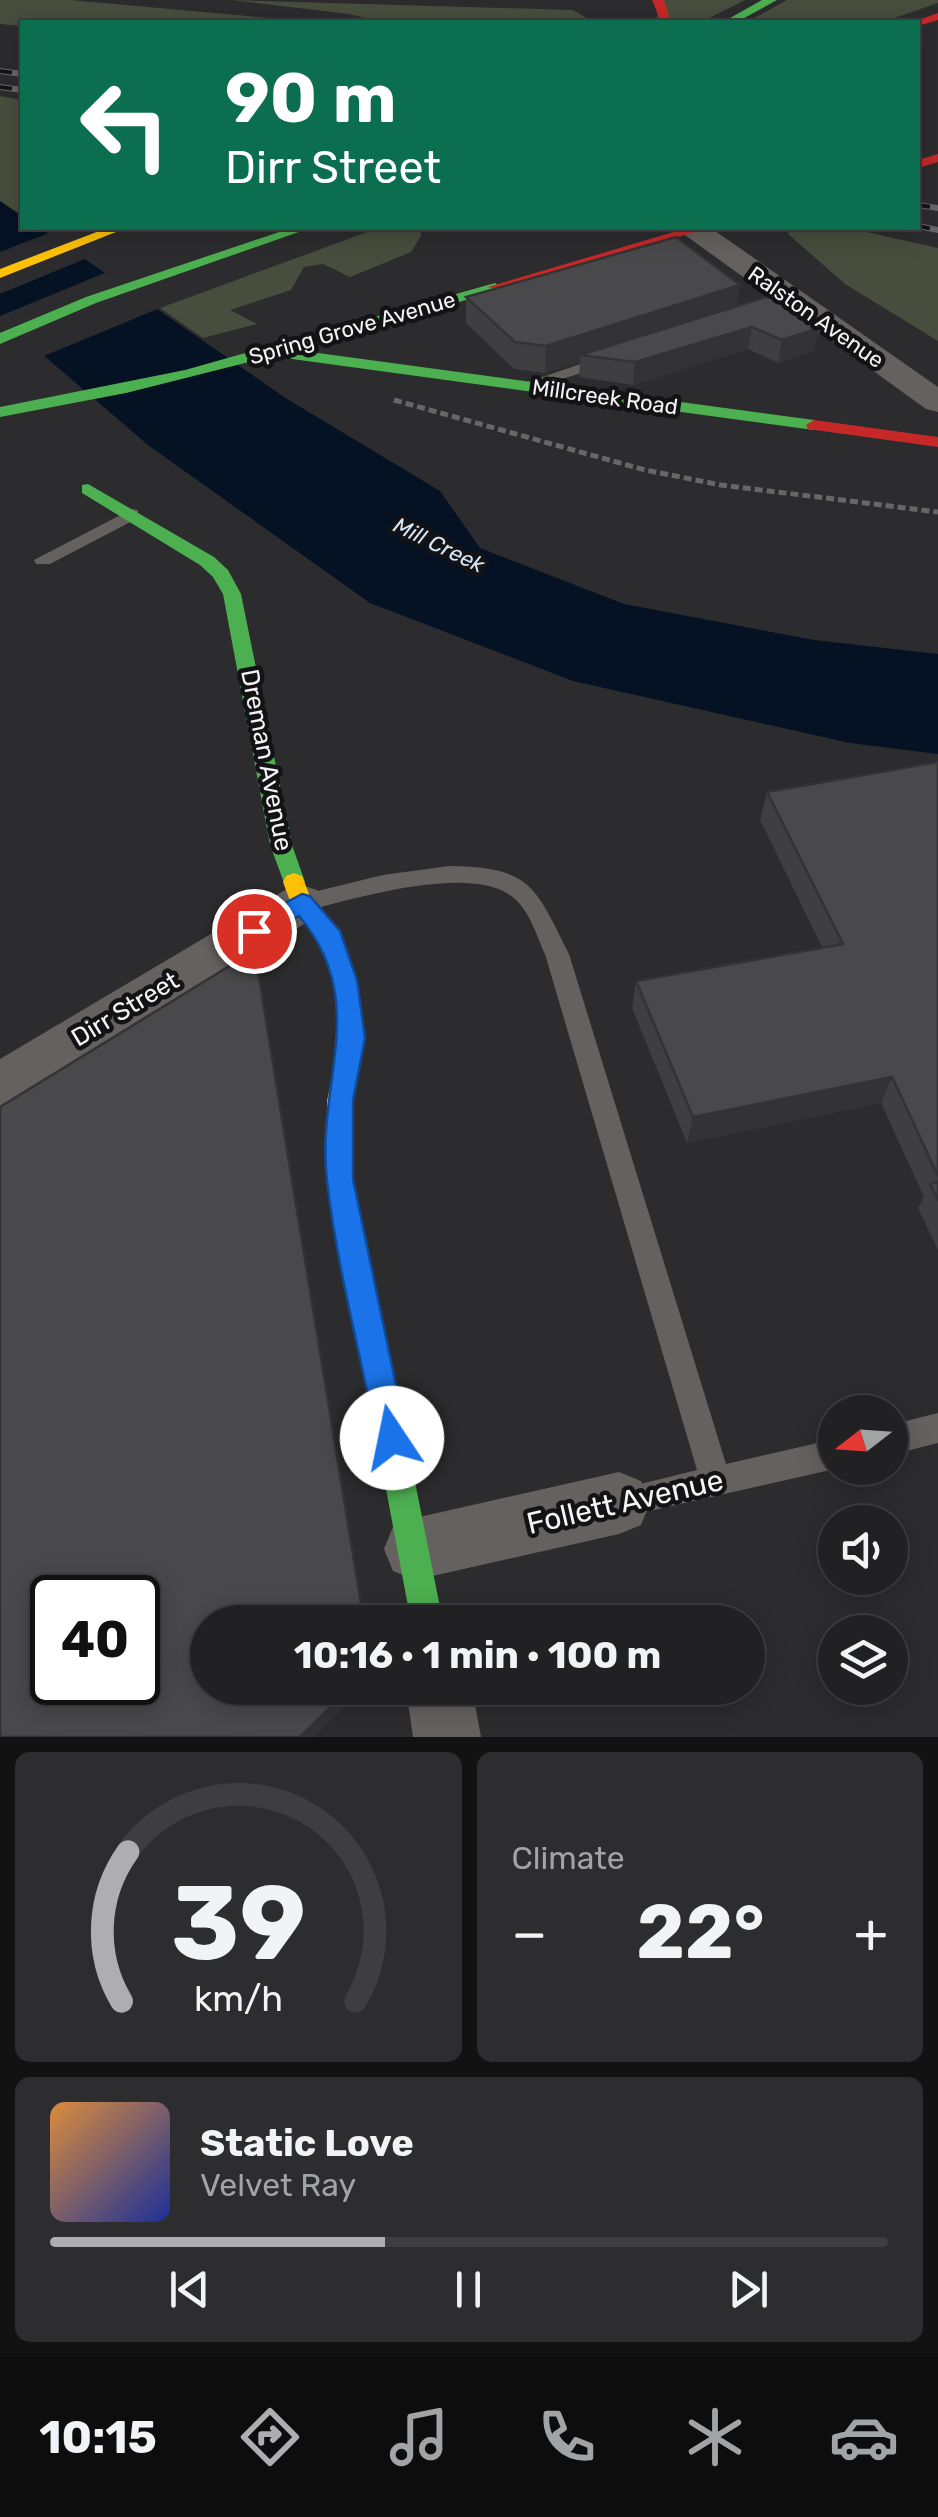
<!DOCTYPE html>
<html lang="en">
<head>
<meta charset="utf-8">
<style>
  body { margin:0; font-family:Rubik,sans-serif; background:#2d2d2f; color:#f1f3f6; height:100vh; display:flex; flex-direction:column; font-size:38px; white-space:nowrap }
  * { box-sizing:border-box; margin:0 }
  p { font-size:32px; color:#a2a3a5 }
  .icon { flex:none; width:55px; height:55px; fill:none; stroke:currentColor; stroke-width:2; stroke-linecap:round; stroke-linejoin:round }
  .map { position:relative; height:1737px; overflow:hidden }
  .side { display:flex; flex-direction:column; gap:15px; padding:15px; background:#121213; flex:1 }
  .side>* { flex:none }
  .top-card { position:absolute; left:20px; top:20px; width:900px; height:210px; border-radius:0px; box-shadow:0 5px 25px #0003,0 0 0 2px #3e3e40; background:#0b6e4f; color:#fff; overflow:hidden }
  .needle { width:65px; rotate:253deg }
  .fabs { position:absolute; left:818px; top:1395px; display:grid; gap:20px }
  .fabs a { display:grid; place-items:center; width:90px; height:90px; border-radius:50%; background:#212022; box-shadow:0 5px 25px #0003,0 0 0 2px #3e3e40; font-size:50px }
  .speed { position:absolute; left:30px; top:1575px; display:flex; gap:20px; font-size:50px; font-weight:700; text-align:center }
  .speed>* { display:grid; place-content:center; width:130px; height:130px; border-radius:50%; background:#212022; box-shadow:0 5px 25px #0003,0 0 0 2px #3e3e40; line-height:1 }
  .speed .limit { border:5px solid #111; border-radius:15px; background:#fff; color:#111 }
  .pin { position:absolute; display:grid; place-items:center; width:85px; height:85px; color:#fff; margin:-42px; border:5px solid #fff; border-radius:50%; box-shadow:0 2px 10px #0007 }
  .me { position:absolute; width:110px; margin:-55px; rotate:349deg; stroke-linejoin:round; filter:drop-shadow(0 0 8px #0008) }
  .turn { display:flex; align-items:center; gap:35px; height:210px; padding:0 40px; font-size:45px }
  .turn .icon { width:130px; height:130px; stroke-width:2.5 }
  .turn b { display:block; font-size:70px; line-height:85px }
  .big { font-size:75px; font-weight:700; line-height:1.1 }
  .side .widget { flex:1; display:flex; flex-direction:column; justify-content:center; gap:15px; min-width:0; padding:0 35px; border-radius:15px; background:#2d2d2f }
  .side .dial { align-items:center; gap:0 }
  .dial svg { height:260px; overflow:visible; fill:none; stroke:#3e3e40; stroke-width:7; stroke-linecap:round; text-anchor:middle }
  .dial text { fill:#f1f3f6; stroke:none }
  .song { display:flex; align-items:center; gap:30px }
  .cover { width:120px; height:120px; border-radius:15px; background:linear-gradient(135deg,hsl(30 70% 55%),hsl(230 70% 35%)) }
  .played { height:10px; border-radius:5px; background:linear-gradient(90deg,#aeadb0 40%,#3e3e40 40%) }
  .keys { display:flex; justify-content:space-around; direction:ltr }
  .heat { display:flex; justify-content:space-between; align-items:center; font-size:55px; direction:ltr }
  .side .tiles { flex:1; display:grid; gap:15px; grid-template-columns:1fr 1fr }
  .widget:last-child { grid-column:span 2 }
  .trip { position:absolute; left:190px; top:1605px; width:575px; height:100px; border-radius:50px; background:#212022; box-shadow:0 5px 25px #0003,0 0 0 2px #3e3e40; font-weight:700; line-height:100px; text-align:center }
  .dock { display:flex; height:160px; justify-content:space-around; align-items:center; background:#0d0d0e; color:#a2a3a5 }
  .dock .icon { width:70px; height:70px }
  .dock .active { color:#aeadb0 }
  .dock b { font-size:45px; color:#f1f3f6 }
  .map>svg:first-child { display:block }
  .green { fill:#484e3d }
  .water { fill:#041224 }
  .pier { fill:#2c2b2d }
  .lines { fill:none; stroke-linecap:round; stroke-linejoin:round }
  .path { stroke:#696666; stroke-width:5; stroke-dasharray:8 4; stroke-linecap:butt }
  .lane { fill:#65615f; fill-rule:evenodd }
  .street { fill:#65615f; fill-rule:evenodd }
  .fast { fill:#4caf50; fill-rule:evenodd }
  .slow { fill:#ffc107; fill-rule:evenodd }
  .jam { fill:#c62828; fill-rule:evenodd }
  .rail-casing { stroke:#686666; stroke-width:6 }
  .rail { stroke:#131315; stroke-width:4; stroke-dasharray:12; stroke-linecap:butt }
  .wall { fill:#3f3e40 }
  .shaded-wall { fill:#333234 }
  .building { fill:#49484a; stroke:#333234; stroke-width:2.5; fill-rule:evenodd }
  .route { fill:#1a73e8; stroke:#114b97; stroke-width:2.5 }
  .labels { text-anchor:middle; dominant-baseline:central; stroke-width:9; stroke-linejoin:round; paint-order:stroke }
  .far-street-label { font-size:22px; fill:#f4f3f6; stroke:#131315 }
  .far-water-label { font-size:22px; font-style:italic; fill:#d5e6f8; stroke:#131315 }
  .street-label { font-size:25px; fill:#f4f3f6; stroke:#131315 }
  .near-street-label { font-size:30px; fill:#f4f3f6; stroke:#131315 }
</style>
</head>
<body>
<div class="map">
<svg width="938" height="1737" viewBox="0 0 938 1737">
  <rect width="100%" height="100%" fill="#2c2b2d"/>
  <!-- green -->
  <path class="green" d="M0,0H70L313,22H22V26L0,24Z
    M231,0L573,10L593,22H381L349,14Z
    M660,0H745L701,22H656Z
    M787,0H938V3L883,22H747Z
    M0,96L22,100V216L0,201Z
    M378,228H414L422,234L411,252L350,277L323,264L304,267L291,290L230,310L257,324L203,338L160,308Z
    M807,228H849L938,248V341L845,284L787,233Z"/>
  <!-- water -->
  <path class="water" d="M0,201L22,216V228H40L287,399L440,491L480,548L624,604L814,640L938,654V754L850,743L573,681L370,603L148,445L0,318Z"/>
  <!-- pier -->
  <path class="pier" d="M54,231L92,256L0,294V252Z
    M112,270L165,306L39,358L0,325V316Z"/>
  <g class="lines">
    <!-- path -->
    <path class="path" d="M394,400L645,470L721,485L938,512"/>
    <!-- lane -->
    <path class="lane" d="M607,355L613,357V363L524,391L516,386Z
      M132,509L138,510V518L50,564H36L34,560Z
      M449,866C532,867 535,887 569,954L726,1464L835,1439V1468H839L619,1518L608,1514L604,1503L608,1492L697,1470L545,954C537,937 530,912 515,899C474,861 351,900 301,912L293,909L290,903L293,897L383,875Z
      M938,1413V1443L890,1455V1425Z"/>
    <!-- street -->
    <path class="street" d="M682,228H711L938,387V412L926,409L685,235Z
      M301,885L317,890L324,903L317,916L18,1100L0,1107V1059L285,890Z
      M619,1472L641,1481L650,1503L641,1525L619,1534L415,1580L393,1571L384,1549L393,1527L415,1518Z
      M406,1688H472L481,1737H413Z"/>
    <!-- fast -->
    <path class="fast" d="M762,0H777L737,22H723Z
      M291,228H310L96,303L0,344V333L86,297Z
      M495,283L502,287L500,290L296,350L814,420L822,425L814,430L292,359L285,353L126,393L0,417V407L185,370Z
      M88,484L214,557L228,570L241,594L292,845L305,882L302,888H286L270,845L223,594L213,577L200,565L82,493V485Z
      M394,1437L405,1441L409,1452L443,1622H411L379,1452L383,1441Z"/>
    <!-- slow -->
    <path class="slow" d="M107,228H126L0,278V269Z
      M294,873L302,876L311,899L340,931L357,980L364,1038L353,1101V1179L409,1452L405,1463L394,1467L383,1463L379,1452L327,1179V1101L340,1038L333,980L322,942L293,909L283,882L286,876Z"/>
    <!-- jam -->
    <path class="jam" d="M652,0H664L671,22H661Z
      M938,13V20L918,26V22H913Z
      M938,154V162L918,168V160Z
      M687,228H708L500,290L488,287Z
      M814,420L938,437V447L808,429L806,425Z"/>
    <defs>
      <path id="rail" d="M0,71L22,74
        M0,87L22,90
        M918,205L938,208
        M918,226L938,230"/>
    </defs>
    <!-- rail casing -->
    <use href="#rail" class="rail-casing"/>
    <!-- rail -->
    <use href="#rail" class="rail"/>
  </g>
  <!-- wall -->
  <path class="wall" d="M466,297L737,306L819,328L814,351L778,363L748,349L633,385L579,377L580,362L545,373L514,369L466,323Z
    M938,762V1250L918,1208L924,1197L881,1103L687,1143L632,1008L636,981L822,947L760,820L767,792Z"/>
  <!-- shaded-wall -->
  <path class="shaded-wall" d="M740,285L736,311L580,355V362L545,373L546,346Z
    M752,327L748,349L633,385L635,362Z
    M819,328L814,351L778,363L782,340Z
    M892,1077L881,1103L687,1143L693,1117Z
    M350,1688H364L314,1737H300Z"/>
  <!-- building -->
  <path class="building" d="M676,237L740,285L546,346L515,342L466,297Z
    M773,295L819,328L782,340L752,327L635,362L580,355Z
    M938,762V1176L892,1077L693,1117L636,981L843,944L767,792Z
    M256,959L364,1622H208V1688H350L300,1737H0V1107L236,962ZM52,1598H138V1682H52Z
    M938,1182V1200L930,1184Z"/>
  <!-- route -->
  <path class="route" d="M302,894L310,896L340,931L357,980L365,1038L353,1101V1179L407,1438L403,1449L392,1453L381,1449L377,1438C360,1353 337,1267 327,1181C315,1084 372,1002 299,916L254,940L246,938L242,931L246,924Z"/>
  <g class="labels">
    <!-- far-street labels -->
    <g class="far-street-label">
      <text transform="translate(816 317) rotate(35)">Ralston Avenue</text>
      <text transform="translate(352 328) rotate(-16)">Spring Grove Avenue</text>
      <text transform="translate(605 397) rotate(8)">Millcreek Road</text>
    </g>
    <!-- far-water labels -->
    <g class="far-water-label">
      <text transform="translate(439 545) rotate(26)">Mill Creek</text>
    </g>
    <!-- street labels -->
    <g class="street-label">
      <text transform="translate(267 760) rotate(79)">Dreman Avenue</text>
      <text transform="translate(125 1009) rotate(-31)">Dirr Street</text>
    </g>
    <!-- near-street labels -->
    <g class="near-street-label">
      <text transform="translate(625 1502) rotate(-13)">Follett Avenue</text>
    </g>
  </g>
</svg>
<div class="fabs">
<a><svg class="needle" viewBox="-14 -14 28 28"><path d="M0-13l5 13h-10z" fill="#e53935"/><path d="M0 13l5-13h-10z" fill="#a2a3a5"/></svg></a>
<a><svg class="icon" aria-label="sound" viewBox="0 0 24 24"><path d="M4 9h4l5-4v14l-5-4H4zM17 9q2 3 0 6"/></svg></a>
<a><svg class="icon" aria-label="layers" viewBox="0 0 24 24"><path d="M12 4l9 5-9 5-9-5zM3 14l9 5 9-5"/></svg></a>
</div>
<div class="speed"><div class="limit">40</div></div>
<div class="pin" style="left:254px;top:931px;background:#d93025"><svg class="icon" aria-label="arrive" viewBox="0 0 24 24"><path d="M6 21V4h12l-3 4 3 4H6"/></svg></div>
<svg class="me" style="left:392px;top:1438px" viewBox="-20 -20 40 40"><circle r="19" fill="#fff"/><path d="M0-13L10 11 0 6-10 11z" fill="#1a73e8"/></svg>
<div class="trip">10:16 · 1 min · 100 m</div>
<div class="top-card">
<div class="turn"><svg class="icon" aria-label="left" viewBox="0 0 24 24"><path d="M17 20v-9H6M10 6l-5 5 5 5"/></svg><div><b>90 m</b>Dirr Street</div></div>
</div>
</div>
<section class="side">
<div class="tiles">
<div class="widget dial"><svg viewBox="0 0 100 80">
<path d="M14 69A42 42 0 1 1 86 69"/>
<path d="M14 69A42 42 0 0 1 16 23" stroke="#aeadb0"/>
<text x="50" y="56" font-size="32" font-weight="700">39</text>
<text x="50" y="72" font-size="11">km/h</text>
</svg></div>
<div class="widget"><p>Climate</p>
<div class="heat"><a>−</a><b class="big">22°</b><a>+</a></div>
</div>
<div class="widget">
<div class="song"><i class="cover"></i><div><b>Static Love</b><p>Velvet Ray</p></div></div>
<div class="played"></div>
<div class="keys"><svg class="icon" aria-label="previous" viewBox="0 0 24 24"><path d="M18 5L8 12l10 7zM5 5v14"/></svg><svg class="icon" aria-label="pause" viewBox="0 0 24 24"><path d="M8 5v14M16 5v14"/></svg><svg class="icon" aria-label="next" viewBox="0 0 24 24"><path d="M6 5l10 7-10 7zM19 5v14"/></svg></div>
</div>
</div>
</section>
<nav class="dock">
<b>10:15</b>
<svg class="icon active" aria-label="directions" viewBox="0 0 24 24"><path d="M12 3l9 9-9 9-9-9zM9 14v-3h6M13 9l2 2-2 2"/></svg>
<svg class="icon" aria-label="music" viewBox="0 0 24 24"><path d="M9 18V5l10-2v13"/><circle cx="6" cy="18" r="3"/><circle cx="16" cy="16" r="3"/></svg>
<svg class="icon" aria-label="phone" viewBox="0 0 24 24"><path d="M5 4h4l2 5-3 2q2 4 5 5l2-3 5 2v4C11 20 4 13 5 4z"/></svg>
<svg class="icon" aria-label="climate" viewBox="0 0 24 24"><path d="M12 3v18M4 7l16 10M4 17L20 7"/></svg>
<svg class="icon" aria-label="car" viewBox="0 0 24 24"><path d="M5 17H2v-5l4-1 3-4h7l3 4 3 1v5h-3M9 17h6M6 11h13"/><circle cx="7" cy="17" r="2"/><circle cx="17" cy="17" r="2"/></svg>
</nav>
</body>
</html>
